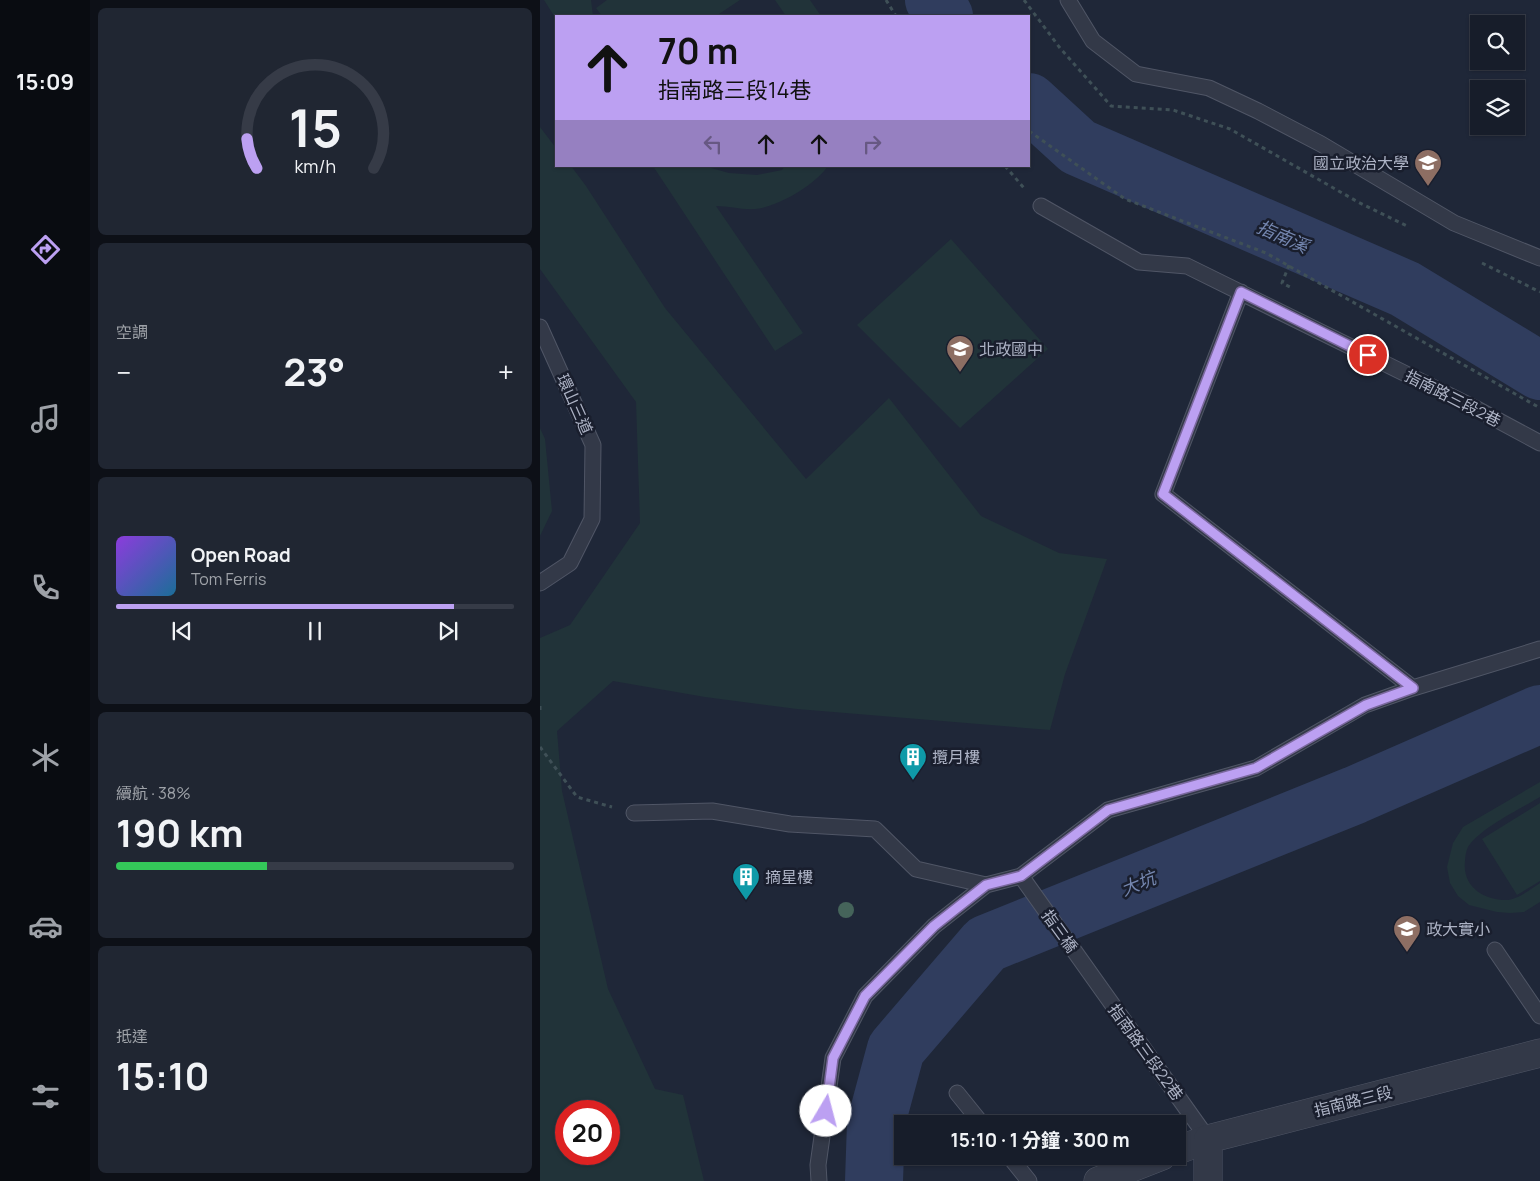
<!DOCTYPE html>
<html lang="zh-TW">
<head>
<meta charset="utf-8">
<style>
  body { margin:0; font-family:Manrope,"Noto Sans TC",sans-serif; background:#202632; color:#f1f3f6; height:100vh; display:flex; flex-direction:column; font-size:19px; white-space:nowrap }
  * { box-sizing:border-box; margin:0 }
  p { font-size:16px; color:#9ea2a8 }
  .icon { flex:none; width:28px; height:28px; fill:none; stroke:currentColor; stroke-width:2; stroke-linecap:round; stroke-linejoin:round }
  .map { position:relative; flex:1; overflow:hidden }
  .details { display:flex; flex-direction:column; gap:8px; padding:8px; background:#0d1017; width:450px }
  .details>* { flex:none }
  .top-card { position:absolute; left:15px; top:15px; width:475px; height:152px; border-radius:0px; box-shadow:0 1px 4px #0004,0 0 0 1px #363b47; background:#bca0f2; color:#111; overflow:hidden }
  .controls { position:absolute; left:930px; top:15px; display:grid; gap:10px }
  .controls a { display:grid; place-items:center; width:55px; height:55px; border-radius:0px; background:#171d2a; box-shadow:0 1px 4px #0004,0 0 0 1px #363b47; font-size:25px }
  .speed { position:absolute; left:15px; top:1100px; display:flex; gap:10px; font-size:25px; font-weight:700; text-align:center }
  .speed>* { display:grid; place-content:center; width:65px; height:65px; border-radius:50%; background:#171d2a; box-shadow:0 1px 4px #0004,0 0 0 1px #363b47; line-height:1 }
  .speed .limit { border:8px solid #d22; background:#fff; color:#111 }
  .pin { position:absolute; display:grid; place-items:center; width:42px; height:42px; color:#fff; margin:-21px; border:2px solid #fff; border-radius:50%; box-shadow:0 1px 5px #0007 }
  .me { position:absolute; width:55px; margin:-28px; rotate:8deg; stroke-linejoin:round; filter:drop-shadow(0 0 4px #0008) }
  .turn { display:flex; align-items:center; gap:18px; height:105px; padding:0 20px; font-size:22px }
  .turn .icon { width:65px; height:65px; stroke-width:2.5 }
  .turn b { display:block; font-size:35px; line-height:42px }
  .lanes { display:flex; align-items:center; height:48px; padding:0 20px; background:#0003; justify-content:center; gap:25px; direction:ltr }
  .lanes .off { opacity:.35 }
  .big { font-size:38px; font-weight:700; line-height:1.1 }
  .details .widget { flex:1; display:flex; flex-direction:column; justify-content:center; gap:8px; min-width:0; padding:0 18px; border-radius:8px; background:#202632 }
  .details .dial { align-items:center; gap:0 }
  .dial svg { height:130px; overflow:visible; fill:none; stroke:#363b47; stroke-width:7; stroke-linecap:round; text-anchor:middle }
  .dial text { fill:#f1f3f6; stroke:none }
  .song { display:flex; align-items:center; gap:15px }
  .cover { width:60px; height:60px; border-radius:8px; background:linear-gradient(135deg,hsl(270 70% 55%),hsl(200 70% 35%)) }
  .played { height:5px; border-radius:2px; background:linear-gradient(90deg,#bca0f2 85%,#363b47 85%) }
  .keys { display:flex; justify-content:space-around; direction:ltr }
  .heat { display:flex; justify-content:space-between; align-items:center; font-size:28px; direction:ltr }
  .charge { height:8px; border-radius:4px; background:linear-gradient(90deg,#34c759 38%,#363b47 0) }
  .trip { position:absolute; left:354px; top:1115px; width:292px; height:50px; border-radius:0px; background:#171d2a; box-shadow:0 1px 4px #0004,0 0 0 1px #363b47; font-weight:700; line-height:50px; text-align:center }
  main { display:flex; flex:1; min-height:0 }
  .menu { display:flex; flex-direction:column; width:90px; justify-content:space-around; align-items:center; background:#090c11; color:#9ea2a8 }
  .menu .icon { width:35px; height:35px }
  .menu .selected { color:#bca0f2 }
  .menu b { font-size:22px; color:#f1f3f6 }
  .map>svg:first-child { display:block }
  .green { fill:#213339; fill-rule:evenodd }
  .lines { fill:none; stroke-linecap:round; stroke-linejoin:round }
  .river { stroke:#303d5e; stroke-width:58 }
  .service-casing { stroke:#505666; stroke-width:17 }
  .minor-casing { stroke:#505666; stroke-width:29 }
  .tertiary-casing { stroke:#505666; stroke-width:29 }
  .path { stroke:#3f5057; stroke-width:3; stroke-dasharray:4 4; stroke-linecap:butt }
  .service { stroke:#333948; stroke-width:15 }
  .minor { stroke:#333948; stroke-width:28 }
  .tertiary { stroke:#333948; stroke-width:28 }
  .tree { fill:#45645a }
  .route-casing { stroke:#7a689d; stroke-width:12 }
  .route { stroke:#bca0f2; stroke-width:9 }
  .labels { text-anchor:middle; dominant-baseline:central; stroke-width:5; stroke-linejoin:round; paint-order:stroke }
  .poi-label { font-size:16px; fill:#adb3c5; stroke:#191e2d; text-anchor:start }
  .street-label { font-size:16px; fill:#adb3c5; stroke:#191e2d }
  .water-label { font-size:18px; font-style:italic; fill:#7486af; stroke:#191e2d }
</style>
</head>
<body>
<main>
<nav class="menu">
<b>15:09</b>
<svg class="icon selected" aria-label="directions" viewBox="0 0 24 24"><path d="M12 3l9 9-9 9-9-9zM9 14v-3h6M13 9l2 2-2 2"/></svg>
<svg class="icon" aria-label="music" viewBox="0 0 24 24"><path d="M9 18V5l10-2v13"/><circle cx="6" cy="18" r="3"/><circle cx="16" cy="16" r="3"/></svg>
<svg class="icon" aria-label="phone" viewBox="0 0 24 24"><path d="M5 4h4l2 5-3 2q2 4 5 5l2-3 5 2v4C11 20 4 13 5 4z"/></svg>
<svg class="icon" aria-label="climate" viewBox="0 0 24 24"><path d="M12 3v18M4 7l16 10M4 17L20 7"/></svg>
<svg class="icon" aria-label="car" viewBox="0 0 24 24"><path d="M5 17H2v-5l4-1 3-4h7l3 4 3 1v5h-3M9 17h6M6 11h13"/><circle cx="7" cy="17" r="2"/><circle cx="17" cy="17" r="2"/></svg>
<svg class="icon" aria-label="filters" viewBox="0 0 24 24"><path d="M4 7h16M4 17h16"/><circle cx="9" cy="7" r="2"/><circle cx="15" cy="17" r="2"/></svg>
</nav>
<section class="details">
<div class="widget dial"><svg viewBox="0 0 100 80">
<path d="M14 69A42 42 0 1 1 86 69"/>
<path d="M14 69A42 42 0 0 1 8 51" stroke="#bca0f2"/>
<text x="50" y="56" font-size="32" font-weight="700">15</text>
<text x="50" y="72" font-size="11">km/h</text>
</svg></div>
<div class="widget"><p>空調</p>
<div class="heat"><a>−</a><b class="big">23°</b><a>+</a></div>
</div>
<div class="widget">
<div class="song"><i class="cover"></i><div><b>Open Road</b><p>Tom Ferris</p></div></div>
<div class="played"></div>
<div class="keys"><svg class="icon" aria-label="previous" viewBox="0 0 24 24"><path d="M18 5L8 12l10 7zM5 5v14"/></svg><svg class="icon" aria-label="pause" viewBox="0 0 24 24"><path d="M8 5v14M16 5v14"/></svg><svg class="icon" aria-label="next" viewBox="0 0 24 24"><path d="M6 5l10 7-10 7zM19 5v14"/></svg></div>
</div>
<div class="widget"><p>續航 · 38%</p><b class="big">190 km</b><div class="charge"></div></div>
<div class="widget"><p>抵達</p><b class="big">15:10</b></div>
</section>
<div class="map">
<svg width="1000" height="1181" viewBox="0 0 1000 1181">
  <rect width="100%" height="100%" fill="#1f2738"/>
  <!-- green -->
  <path class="green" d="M4,0H51L53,16H16V19Z
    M67,0H200L176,16H62L56,8Z
    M235,0H270L281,16H246Z
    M0,127L16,148V166H31L46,186L125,308L266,479L349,398L441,516L519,553L567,559L525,674L510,730L257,709L165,697L73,681L17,731L22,791L68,989L115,1089L143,1095L164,1181H0V638L30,625L100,523L96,402L0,269ZM69,1111V1154H26V1111Z
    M113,166H164L189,173L217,175L242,170L245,166H288C275,185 238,207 215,209C202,210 189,206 176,206L263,333L235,351Z
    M411,239L508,349L420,428L317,325Z
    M0,428L5,439L12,511L0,536Z
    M1000,782V797C980,809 940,828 928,847C926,851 925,857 925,861C922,886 943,900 966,900C977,900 991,889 1000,883V902L984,912L970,913L957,912L929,905L918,896L910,883L907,867L913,843L923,827Z
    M1000,803V881L977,895L942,839Z"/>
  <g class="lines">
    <!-- river -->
    <path class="river" d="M394,0L404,16
      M489,102L538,147L865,289L1000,371
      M334,1181L336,1123L356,1049L446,944L815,795L1000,714"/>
    <defs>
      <path id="service" d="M528,0L553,41L596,74L669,88L718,111L781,144L914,223L1000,258
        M501,206L599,262L647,266L935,408L1000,443
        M701,292L623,494L873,688
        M0,327L53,445L52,519L30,563L0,583
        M94,813L172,811L250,824L335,829L376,869L446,885
        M481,876L668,1139
        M955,950L1000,1016
        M417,1093L442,1124
        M469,1156L489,1181
        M279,1181L278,1165L293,1058L325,996L394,926L446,885L481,876L568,810L716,768L825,705L873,688L1000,649"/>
      <path id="minor" d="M638,1150L668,1139
        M558,1181L622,1156"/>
      <path id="tertiary" d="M668,1181V1139L1000,1053"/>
    </defs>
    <!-- service casing -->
    <use href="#service" class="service-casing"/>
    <!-- minor casing -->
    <use href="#minor" class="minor-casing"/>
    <!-- tertiary casing -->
    <use href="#tertiary" class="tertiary-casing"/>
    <!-- path -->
    <path class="path" d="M346,0L356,16
      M484,0L520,48L571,106L633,110L690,129L818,202L867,226
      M489,131L585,199L726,253L1000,408
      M465,166L484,188
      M942,263L1000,292
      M749,265L742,283L752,288
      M0,706V711
      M0,747L37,797L72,807"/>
    <!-- service -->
    <use href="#service" class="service"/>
    <!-- minor -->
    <use href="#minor" class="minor"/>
    <!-- tertiary -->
    <use href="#tertiary" class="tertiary"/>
  </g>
  <!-- trees -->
  <circle class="tree" cx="306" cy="910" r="8"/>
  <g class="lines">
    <defs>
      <path id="route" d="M286,1111L293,1058L325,996L394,926L446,885L481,876L568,810L716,768L826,705L873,688L623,494L701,292L828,355"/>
    </defs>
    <!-- route casing -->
    <use href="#route" class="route-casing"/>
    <!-- route -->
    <use href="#route" class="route"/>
  </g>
  <!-- icons -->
  <defs>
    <symbol id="university-pin" viewBox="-11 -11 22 30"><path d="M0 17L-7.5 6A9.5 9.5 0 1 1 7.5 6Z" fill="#8d6e63" stroke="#191e2d"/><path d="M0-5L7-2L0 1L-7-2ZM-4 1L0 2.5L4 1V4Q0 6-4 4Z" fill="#fff"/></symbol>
    <symbol id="school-pin" viewBox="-11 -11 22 30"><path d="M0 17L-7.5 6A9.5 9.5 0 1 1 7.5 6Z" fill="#8d6e63" stroke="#191e2d"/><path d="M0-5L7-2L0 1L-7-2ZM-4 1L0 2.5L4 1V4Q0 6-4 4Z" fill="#fff"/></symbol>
    <symbol id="building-pin" viewBox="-11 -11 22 30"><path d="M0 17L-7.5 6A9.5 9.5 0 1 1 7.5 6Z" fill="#0f9aa8" stroke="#191e2d"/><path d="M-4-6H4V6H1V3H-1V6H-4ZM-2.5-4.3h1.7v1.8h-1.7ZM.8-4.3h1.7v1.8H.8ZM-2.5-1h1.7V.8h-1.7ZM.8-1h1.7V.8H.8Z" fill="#fff"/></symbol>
  </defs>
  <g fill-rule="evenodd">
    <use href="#university-pin" x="872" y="147" width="32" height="43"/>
    <use href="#school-pin" x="404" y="333" width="32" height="43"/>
    <use href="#building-pin" x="357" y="741" width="32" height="43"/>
    <use href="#building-pin" x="190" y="861" width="32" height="43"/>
    <use href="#school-pin" x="851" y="913" width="32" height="43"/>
  </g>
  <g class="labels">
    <!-- poi labels -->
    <g class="poi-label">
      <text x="869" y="163" text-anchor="end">國立政治大學</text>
      <text x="439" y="349">北政國中</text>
      <text x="392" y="757">攬月樓</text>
      <text x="225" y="877">摘星樓</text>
      <text x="886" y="929">政大實小</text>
    </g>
    <!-- street labels -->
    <g class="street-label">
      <text transform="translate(913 398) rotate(27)">指南路三段2巷</text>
      <text transform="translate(35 404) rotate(66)">環山三道</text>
      <text transform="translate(520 931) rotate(54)">指三橋</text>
      <text transform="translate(606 1052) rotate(54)">指南路三段22巷</text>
      <text transform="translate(813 1101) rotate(-14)">指南路三段</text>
    </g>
    <!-- water labels -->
    <g class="water-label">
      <text transform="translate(743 236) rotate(24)">指南溪</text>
      <text transform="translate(598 883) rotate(-22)">大坑</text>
    </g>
  </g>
</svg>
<div class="controls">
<a><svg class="icon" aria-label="search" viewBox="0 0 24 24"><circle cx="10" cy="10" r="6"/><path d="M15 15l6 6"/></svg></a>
<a><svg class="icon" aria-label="layers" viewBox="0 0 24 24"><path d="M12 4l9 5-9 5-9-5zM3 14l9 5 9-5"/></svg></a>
</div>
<div class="speed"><div class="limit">20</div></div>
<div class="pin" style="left:828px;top:355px;background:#d93025"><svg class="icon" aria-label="arrive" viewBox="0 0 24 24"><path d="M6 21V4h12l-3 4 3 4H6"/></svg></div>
<svg class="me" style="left:286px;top:1111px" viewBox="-20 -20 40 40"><circle r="19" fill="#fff"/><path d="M0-13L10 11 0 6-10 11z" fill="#bca0f2"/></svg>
<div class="trip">15:10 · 1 分鐘 · 300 m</div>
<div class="top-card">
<div class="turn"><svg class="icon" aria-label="ahead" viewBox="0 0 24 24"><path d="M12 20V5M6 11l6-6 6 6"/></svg><div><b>70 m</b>指南路三段14巷</div></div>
<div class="lanes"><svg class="icon off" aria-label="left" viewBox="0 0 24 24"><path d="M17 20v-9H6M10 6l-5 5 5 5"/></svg><svg class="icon" aria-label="ahead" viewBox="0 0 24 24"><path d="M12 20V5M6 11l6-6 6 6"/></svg><svg class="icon" aria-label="ahead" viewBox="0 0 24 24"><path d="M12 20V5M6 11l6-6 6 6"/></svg><svg class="icon off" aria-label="right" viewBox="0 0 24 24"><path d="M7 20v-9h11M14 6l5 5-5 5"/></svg></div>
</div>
</div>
</main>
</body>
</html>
